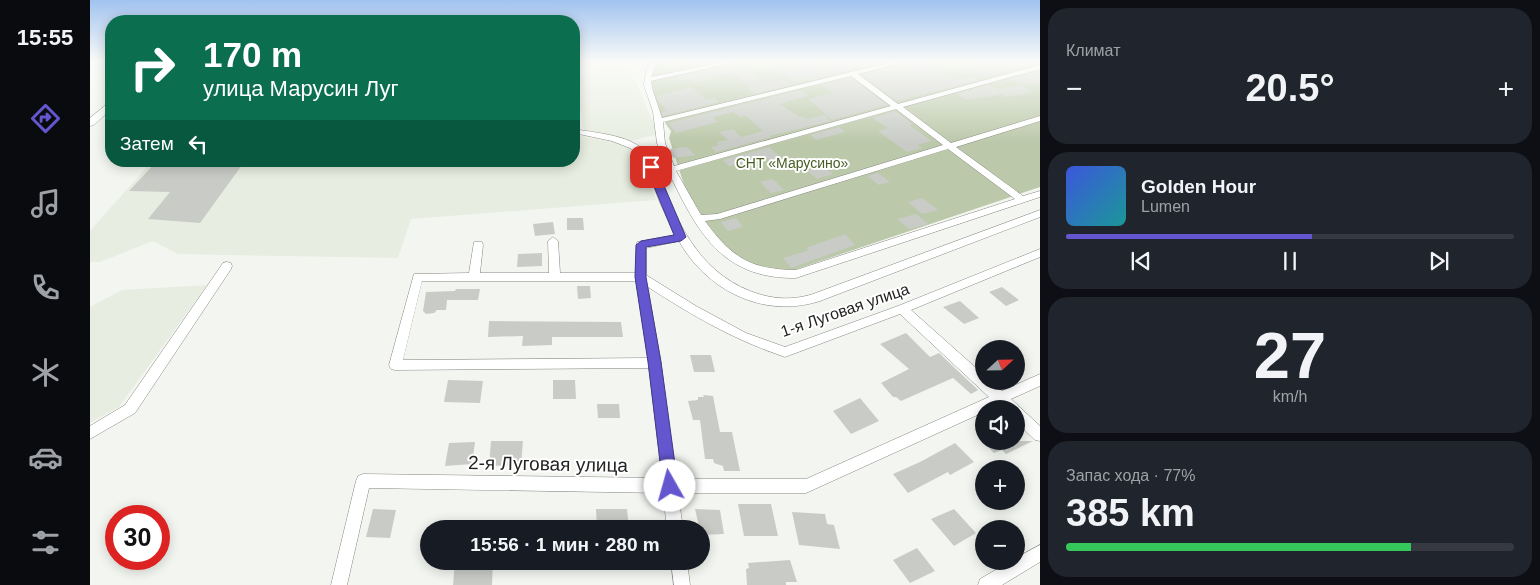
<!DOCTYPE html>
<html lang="ru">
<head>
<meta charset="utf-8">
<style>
  body { margin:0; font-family:Helvetica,sans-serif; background:#20242c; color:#f1f3f6; height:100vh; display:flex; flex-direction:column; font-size:19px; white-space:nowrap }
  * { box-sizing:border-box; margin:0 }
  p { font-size:16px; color:#9ea1a6 }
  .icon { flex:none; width:28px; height:28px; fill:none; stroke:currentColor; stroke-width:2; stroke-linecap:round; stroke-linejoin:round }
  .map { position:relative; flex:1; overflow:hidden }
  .details { display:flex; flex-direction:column; gap:8px; padding:8px; background:#0d0f14; width:500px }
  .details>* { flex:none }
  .top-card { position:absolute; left:15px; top:15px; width:475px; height:152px; border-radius:20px; box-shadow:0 2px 12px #0003; background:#0b6e4f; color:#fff; overflow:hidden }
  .needle { width:32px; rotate:68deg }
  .tools { position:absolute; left:885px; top:340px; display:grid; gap:10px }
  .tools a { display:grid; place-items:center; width:50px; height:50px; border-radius:50%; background:#171b24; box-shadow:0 2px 12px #0003; font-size:25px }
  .speed { position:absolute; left:15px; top:505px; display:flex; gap:10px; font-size:25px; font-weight:700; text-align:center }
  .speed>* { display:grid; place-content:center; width:65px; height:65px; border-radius:50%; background:#171b24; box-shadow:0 2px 12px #0003; line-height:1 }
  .speed .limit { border:8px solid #d22; background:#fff; color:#111 }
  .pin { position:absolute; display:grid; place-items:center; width:42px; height:42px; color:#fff; margin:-21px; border-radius:10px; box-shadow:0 2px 8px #0006 }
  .me { position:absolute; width:55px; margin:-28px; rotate:353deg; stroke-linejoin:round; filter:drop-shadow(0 0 4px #0008) }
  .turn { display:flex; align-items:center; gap:18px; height:105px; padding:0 15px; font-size:22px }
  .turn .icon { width:65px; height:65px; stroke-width:2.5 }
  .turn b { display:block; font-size:35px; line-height:42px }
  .then { display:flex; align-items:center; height:48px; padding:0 15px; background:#0003; gap:10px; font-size:19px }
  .big { font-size:38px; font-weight:700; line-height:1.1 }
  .details .widget { flex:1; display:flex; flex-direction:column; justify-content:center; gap:8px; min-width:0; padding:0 18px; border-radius:20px; background:#20242c }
  .details .dial { align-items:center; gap:0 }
  .dial b { font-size:65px; line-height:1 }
  .song { display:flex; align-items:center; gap:15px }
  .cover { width:60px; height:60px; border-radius:8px; background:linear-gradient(135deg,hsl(230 70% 55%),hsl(180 70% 35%)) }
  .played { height:5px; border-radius:2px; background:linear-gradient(90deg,#6456cf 55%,#363941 55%) }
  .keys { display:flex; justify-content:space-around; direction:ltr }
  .heat { display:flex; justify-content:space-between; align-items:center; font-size:28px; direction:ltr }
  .charge { height:8px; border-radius:4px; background:linear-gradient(90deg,#34c759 77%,#363941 0) }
  .trip { position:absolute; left:330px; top:520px; width:290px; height:50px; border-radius:25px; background:#171b24; box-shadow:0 2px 12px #0003; font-weight:700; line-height:50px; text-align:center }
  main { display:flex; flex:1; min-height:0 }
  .tab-bar { display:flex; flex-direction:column; width:90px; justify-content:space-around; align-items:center; background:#090b0e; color:#9ea1a6 }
  .tab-bar .icon { width:35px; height:35px }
  .tab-bar .on { color:#6456cf }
  .tab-bar b { font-size:22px; color:#f1f3f6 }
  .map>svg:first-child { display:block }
  .built { fill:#e7ede0 }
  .green { fill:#bbc8a9 }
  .building { fill:#c9ccc6 }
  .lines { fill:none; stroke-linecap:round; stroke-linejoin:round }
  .minor-casing { stroke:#858782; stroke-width:1 }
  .major-casing { stroke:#858782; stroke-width:1 }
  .minor { fill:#fff; fill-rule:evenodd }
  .major { fill:#fff; fill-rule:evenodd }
  .route { fill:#6456cf; stroke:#413887 }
  .labels { text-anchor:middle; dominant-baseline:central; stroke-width:4; stroke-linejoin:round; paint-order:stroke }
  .far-park-label { font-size:14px; fill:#485c23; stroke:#fff }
  .street-label { font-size:16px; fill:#242523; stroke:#fff }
  .near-street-label { font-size:19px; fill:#242523; stroke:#fff }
</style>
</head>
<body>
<main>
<nav class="tab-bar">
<b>15:55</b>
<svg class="icon on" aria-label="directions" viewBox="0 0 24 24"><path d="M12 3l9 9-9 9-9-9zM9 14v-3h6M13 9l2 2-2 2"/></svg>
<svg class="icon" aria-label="music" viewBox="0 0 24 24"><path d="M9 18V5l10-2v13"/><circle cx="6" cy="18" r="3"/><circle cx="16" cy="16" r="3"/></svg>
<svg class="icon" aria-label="phone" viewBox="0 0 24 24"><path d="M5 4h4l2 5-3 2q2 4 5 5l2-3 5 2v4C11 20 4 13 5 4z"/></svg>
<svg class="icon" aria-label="climate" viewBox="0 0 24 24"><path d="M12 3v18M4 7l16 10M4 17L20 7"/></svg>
<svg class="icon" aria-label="car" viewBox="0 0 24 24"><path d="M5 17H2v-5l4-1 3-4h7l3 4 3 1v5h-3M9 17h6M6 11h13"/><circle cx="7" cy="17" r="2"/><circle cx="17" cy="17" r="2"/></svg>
<svg class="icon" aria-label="filters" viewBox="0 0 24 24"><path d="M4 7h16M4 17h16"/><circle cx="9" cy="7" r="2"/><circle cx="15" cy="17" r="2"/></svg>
</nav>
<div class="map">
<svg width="950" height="585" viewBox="0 0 950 585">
  <rect width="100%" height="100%" fill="#f3f6f0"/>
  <!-- built -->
  <path class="built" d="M535,66L547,84L568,134L538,142L494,133L485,74H505V67Z
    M484,135L536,144L548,151L566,200L321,219L308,258L88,254L63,241L10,262H0V231L62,161H484Z
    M117,285L29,407L0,423V307L32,290Z"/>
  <!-- green -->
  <path class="green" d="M570,61H950V187L701,271L664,267L636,248L616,222L595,188L579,138L581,131C567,113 562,96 559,73Z"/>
  <!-- building -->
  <path class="building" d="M613,61H630L580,71L575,67Z
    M769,61H799L724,79L704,82L684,69L717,63L726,66Z
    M819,61H831L865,80L884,77L889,80L807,101L772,75L817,63Z
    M922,61H949V63L896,76L878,66L891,63L898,66Z
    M643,65L646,67L652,66L675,83L694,79L701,85L664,94L657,88L661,87L642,72L619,77L623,79L603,83L602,80L590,81L586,77Z
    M944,73L950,76V82L933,85L921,79Z
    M761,78L797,105L742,120L718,99L743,93L732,85Z
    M899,85L908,89L931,85L943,92L916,97L912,94L877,100L867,94Z
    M601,87L616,100L625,98L629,102L573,116L572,112H576L573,110L576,109L568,101L567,96Z
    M710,90L718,96L690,104L709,117L712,116L717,119L735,115L741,121L679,136L681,137L626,152L621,147L629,145L626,142L638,140L629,132L643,129L651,137L673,131L679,136L656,116L650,117L644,112L623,117L628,122L586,133L578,123Z
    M805,111L823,124L819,125L842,141L827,145L832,148L817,152L788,131L798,128L782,118Z
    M749,127L755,132L726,140L720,135Z
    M597,147L605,155L583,158L580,149Z
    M679,147L692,159L680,161L676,157L639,166L633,160Z
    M67,161H155L110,223L58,219L80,192L39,191Z
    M732,166L743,174L727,179L717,171Z
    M788,173L800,182L789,185L777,176Z
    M683,179L694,190L681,193L670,182Z
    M833,198L848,210L832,214L818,202Z
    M826,214L838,224L819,229L807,219Z
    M477,218H493L494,230H477Z
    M646,218L653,227L638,231L631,222Z
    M463,222L465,234L445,236L443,224Z
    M755,234L765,245L701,268L693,258L719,250L716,248Z
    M452,253V266L427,267L428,254Z
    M487,286H500L501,298L488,299Z
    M912,287L929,300L916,306L899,292Z
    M366,289H390L388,300H357L356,310H347L344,313L336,314L333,311L336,292L365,291Z
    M870,301L889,318L874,324L853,307Z
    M399,321L531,322L533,337H462V345L432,346L433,336L398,337Z
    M816,333L840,357L849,353L888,390L881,394L863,378L811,401L806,397H803L791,383L819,369L790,344Z
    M600,355H621L625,372H604Z
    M358,380L393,381L390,403L354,402Z
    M463,380H485L486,399H463Z
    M613,395L623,396L630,432H642L650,471H634L633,466L624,463L623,459H615L610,420H603L598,401L608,400V397H614Z
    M770,398L789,421L761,434L743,411Z
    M507,404H529L530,418H508Z
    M401,441H433L431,465L399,466Z
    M892,441H943L916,454L912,450L904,453Z
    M385,442L382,464L355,466L359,443Z
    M865,443L884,462L860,475L858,472L818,493L803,474L830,462Z
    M648,504H681L688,536H654Z
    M283,509L306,510L300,538L276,537Z
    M506,509H537L539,529H507Z
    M605,509L630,510L634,534L611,535Z
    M864,509L886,533L864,546L841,519Z
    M702,512L735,514L737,524L744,525L750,549L709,545Z
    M827,548L845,571L820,583L803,560Z
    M700,560L707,582H696V585H657L656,569L659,568L658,563Z
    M365,561H403L402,585H363Z"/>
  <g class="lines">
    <defs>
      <path id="minor" d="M562,61H568L561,77L638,61H650L561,81L563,91L572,118L806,61H817L768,74L808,104L950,65V69L813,107L861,143L950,116V121L866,147L933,196L950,191V197L706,278C631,279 607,231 578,171L567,170C586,220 607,270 660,291C681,299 701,301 723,294L950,210V217L730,301C674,319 617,291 589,241L556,248V275L606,306L656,333L695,347L808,306L950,249V257L821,310L894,375V381H900L912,391L950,374V386L921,399L950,426V441L945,440L926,422V409H912L908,405L901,409H894V412L716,493H588L593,529H577L573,493L279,488L257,585H241L266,481L268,476L273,474L572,478L559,368L305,370L301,369L299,365L324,274L379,273L384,242H392L393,245L390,273H459L458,241L463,237L468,241L470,273H546L547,242L585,235L570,203L554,160L548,154L540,148L522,141L484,133V129C511,134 553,135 565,165L575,166L567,143L563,112L554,85L556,70ZM761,76L801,106L584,166L575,143L573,122ZM806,109L853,145L627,214L611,215L586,171ZM858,149L925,199L706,270C661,270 641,257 615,221L630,219ZM332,281H546L558,358L313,360ZM558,287C603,316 644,340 695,357L810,314L899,397L716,479H586L571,363Z
        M137,262L141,263L142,266L141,269L45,413L0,439V426L35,405L133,263Z
        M950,545V562L912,585H888L890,579L921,561H926V558Z
        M581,561H597L600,585H584Z"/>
      <path id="major" d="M21,101V109L4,125L0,126V118Z"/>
    </defs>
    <!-- minor casing -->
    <use href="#minor" class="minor-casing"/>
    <!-- major casing -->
    <use href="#major" class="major-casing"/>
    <!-- minor -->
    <use href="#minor" class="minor"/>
    <!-- major -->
    <use href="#major" class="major"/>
  </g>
  <!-- sky -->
  <linearGradient id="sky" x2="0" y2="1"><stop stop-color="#a1c3ef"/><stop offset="0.43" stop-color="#fafbf8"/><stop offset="1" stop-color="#fafbf8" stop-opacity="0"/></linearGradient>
  <rect width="950" height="143" fill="url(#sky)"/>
  <!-- route -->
  <path class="route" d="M558,165H564L566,167L596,237L591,241L556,247V277L571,362L588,486L585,491L580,493L575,491L573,486L558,362L545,277L546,245L551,241L584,235L556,167Z"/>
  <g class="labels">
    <!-- far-park labels -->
    <g class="far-park-label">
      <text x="702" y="163">СНТ «Марусино»</text>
    </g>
    <!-- street labels -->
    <g class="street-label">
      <text transform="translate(755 310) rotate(-19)">1-я Луговая улица</text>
    </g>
    <!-- near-street labels -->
    <g class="near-street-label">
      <text transform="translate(458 464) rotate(1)">2-я Луговая улица</text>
    </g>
  </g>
</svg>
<div class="tools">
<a><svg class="needle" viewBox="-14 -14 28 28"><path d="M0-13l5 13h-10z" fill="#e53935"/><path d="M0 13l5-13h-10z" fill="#9ea1a6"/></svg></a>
<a><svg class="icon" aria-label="sound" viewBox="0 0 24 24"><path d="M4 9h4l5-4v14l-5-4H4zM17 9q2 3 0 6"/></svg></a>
<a>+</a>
<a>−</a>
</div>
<div class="speed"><div class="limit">30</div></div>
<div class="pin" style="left:561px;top:167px;background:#d93025"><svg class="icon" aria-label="arrive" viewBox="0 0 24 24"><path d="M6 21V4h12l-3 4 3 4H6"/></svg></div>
<svg class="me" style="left:580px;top:486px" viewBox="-20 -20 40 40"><circle r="19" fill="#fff"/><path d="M0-13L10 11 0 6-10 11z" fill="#6456cf"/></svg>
<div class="trip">15:56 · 1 мин · 280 m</div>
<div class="top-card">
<div class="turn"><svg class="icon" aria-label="right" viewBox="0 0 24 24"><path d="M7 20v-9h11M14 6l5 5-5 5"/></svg><div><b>170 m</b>улица Марусин Луг</div></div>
<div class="then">Затем<svg class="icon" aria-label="left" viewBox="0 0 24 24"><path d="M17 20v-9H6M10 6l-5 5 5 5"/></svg></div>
</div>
</div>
<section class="details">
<div class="widget"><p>Климат</p>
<div class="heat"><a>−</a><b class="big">20.5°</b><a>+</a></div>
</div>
<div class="widget">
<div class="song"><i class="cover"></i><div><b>Golden Hour</b><p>Lumen</p></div></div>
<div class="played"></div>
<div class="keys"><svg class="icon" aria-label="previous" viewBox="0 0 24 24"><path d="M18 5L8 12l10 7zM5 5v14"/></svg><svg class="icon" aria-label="pause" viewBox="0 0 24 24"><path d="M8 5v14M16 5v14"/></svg><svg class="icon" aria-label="next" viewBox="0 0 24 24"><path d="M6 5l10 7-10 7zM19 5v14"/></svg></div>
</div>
<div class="widget dial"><b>27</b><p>km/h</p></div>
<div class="widget"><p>Запас хода · 77%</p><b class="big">385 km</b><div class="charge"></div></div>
</section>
</main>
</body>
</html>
